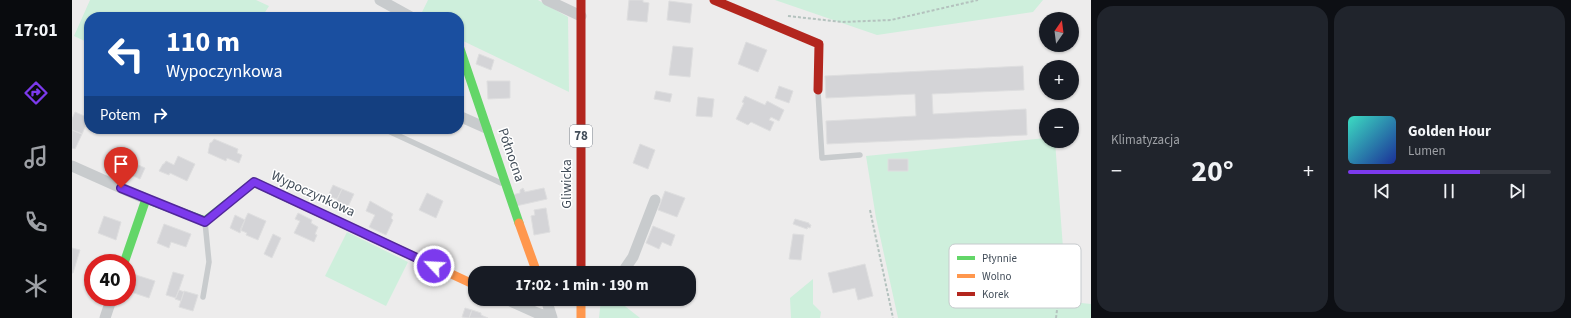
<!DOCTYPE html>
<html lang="pl">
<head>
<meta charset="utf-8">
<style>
  body { margin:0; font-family:"Source Sans 3",sans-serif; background:#20242c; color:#f1f3f6; height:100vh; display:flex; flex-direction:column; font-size:15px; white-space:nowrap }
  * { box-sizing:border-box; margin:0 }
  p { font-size:13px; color:#9ea1a6 }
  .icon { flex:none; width:22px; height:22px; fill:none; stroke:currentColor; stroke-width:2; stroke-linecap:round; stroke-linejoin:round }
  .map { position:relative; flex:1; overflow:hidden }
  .side { display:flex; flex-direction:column; gap:6px; padding:6px; background:#0d0f14; width:480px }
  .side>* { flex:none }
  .hud { position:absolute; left:12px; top:12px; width:380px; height:122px; border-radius:16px; box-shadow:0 1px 3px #0004; background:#1a4fa0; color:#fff; overflow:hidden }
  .needle { width:26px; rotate:14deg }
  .buttons { position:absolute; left:967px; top:12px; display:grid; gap:8px }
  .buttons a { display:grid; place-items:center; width:40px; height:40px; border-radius:50%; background:#171b24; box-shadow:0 1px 3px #0004; font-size:20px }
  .speed { position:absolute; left:12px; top:254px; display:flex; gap:8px; font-size:20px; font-weight:700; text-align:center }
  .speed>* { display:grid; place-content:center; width:52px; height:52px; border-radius:50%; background:#171b24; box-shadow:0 1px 3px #0004; line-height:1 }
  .speed .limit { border:6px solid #d22; background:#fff; color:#111 }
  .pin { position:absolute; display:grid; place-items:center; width:34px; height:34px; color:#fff; margin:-41px -17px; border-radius:50% 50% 50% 0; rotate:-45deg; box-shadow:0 0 4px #0007 }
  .pin .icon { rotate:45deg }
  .me { position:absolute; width:44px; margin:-22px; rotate:295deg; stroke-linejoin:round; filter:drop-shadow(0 0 3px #0008) }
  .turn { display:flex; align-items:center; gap:14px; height:84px; padding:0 16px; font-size:18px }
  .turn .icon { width:52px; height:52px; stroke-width:2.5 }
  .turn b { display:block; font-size:28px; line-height:34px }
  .then { display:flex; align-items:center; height:38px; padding:0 16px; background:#0003; gap:8px; font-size:15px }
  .big { font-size:30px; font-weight:700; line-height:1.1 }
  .side .card { flex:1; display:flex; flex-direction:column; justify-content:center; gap:6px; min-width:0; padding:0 14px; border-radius:16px; background:#20242c }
  .song { display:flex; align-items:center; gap:12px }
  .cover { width:48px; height:48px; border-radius:6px; background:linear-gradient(135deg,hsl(170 70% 55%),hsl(230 70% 35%)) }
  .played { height:4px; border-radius:2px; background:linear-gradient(90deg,#7c3aed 65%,#363941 65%) }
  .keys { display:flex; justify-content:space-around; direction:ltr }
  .heat { display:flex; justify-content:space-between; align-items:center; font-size:22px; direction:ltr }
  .side .tiles { flex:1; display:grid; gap:6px; grid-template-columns:repeat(2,1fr) }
  .trip { position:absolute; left:396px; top:266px; width:228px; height:40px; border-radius:16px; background:#171b24; box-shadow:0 1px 3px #0004; font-weight:700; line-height:40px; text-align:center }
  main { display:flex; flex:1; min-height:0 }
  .dock { display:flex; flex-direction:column; width:72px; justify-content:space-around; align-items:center; background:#090b0e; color:#9ea1a6 }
  .dock .icon { width:28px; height:28px }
  .dock .active { color:#7c3aed }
  .dock b { font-size:18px; color:#f1f3f6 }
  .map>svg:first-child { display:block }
  .green { fill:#ceefdc }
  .building { fill:#d4d4d7; stroke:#dededf }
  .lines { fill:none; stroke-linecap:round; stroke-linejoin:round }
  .path { stroke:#b4c2be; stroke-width:2; stroke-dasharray:3 2; stroke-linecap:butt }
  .lane { stroke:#c8cbcd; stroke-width:5.5 }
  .street { stroke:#c8cbcd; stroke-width:11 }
  .fast { stroke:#63d668; stroke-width:9 }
  .slow { stroke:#ff974d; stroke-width:9 }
  .jam { stroke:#b3261e; stroke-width:9 }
  .route-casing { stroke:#51269a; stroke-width:10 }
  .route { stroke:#7c3aed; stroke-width:7 }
  .labels { text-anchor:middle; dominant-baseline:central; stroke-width:3; stroke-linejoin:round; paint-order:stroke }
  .shield { fill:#fff; stroke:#7b828b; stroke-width:1 }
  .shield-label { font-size:13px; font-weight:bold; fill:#424d59 }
  .street-label { font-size:14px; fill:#424d59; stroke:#fff }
  .key { fill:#fff; stroke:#c6cacd; stroke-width:1 }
  .key-label { font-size:11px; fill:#424d59 }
</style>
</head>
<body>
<main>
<nav class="dock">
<b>17:01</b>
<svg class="icon active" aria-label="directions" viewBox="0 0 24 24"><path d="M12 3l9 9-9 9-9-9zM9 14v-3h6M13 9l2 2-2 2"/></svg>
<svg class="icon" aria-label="music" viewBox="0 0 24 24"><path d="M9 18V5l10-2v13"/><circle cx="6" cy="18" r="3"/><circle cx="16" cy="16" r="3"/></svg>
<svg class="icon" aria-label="phone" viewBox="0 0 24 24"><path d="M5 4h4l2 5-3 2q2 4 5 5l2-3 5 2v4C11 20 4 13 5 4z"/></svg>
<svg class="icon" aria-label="climate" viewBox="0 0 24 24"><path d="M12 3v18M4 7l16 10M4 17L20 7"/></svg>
</nav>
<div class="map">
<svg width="1019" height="318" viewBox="0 0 1019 318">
  <rect width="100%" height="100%" fill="#edecec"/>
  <!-- green -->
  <path class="green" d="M18,0H184L197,6L190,17H17V43L2,36Z
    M356,0H466L496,17L497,92L387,39V17H354L349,14Z
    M703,0H971L961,12L805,35Z
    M974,138V141H983L991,248L990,301L1019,304V318H826L804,218L794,156Z
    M275,232L336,262L314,306L253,276Z
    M741,279V304L749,312L748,318H719L718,298Z
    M529,299H544L568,318H527Z"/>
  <!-- building -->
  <path class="building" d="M557,0H571V2L577,3L575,22L555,20Z
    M597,1L620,4L618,23L595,20Z
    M674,42L695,50L686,72L666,64Z
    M601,46L621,48L618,77L597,75Z
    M407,54L422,60L419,70L404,64Z
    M951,66L952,90L860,94L861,114L954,109L955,135L755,144L754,121L844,116L843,94L754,98L753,76Z
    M415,81H438V98L416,99Z
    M707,86L721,91L717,103L703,98Z
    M584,91L600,94L598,102L582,99Z
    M673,96L693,105L695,101L712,110L707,121L699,117L697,120L702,122L698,131L679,122L676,125L664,119L672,103L670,102Z
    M626,97L642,99L640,117L624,116Z
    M3,112L17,118L10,134L0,130V119Z
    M0,130L10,134L3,149L0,148Z
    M142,139L166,149L165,153L170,155L167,163L155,158L154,161L136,153L138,143L140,142Z
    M568,144L583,150L576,169L561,163Z
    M44,155L73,168L68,179L59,175L58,177L47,172L48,170L39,166Z
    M106,156L123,164L115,181L98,173L97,175L87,171L91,164H92L94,161L102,165Z
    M816,159H836V171H816Z
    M261,185L270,189L265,199L256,196Z
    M451,188L453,192L472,188L475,199L444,206L440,195L448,193V190Z
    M270,189L282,194L274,211L262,206Z
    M593,191L613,198L605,217L586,210Z
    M355,193L371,201L364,218L347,210Z
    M298,201L321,214L319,218L321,220L314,235L297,227L303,215L294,211Z
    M474,208L478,232L462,235L459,216L463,215L462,210Z
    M176,213L194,221L186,240L174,235L175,233L168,230Z
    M226,213L240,220L239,223L246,227L243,234L245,235L242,242L222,233L228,221L223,219Z
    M163,215L173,220L168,233L158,228Z
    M32,216L49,222L44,240L26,233Z
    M723,219L737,223V224L739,225L738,228L736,227L735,229L721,224Z
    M92,224L119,234L114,247L99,242L97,248L85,243Z
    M581,226L603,235L599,246L590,242L587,249L574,243Z
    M201,234L209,238L200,258L192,254Z
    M721,234L732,235L729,260L717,259Z
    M0,248L8,250L1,273H0Z
    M793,264L801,296L786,300L783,288L761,293L756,273Z
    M564,267L574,273H560Z
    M101,272L112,275L104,298L94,295Z
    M64,275L83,281L77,298L59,292L61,286L56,285L60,276L64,277Z
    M107,290L112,292L109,301L103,299Z
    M112,291L126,295L121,311L107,307Z
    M393,308L400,310L397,318L390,317Z
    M400,310L409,313V315L416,318H397Z"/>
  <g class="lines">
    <!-- path -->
    <path class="path" d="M716,16L770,22L819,20L906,0
      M798,210L821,318
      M984,318L988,286"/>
    <!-- lane -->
    <path class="lane" d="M746,92L750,158L788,155
      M312,129L429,183
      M131,297L137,262L133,222"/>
    <!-- street -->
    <path class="street" d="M308,0L339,17
      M475,0L509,16
      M387,116L414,128
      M0,166L74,199
      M550,273L561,257L583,200
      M434,299L465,313L480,318
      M474,299L480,318
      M33,318L40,297"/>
    <!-- fast -->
    <path class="fast" d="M387,46L447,223
      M52,263L74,199L133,221L182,182L218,199"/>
    <!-- slow -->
    <path class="slow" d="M218,199L403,285
      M447,223L465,273
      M509,299V318"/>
    <!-- jam -->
    <path class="jam" d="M509,0V273
      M642,0L747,44L746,90"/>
  </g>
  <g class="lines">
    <defs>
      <path id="route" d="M49,188L133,222L182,182L362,266"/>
    </defs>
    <!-- route casing -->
    <use href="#route" class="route-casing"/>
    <!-- route -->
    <use href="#route" class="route"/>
  </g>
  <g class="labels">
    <!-- shield labels -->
    <rect class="shield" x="498" y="125" width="22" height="22" rx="3"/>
    <g class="shield-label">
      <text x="509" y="136">78</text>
    </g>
    <!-- street labels -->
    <g class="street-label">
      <text transform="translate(439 155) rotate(71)">Północna</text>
      <text transform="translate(495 184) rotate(-90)">Gliwicka</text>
      <text transform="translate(241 194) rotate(25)">Wypoczynkowa</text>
    </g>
  </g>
  <!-- legend -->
  <rect x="877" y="244" width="132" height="64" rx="6" class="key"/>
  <rect x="885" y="256" width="18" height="4" fill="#63d668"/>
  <rect x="885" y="274" width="18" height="4" fill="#ff974d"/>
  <rect x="885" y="292" width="18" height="4" fill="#b3261e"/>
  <g class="key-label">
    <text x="910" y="262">Płynnie</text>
    <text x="910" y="280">Wolno</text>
    <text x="910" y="298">Korek</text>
  </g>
</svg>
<div class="buttons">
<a><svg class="needle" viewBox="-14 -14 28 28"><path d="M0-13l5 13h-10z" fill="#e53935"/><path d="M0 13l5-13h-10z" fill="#9ea1a6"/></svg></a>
<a>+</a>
<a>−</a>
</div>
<div class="speed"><div class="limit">40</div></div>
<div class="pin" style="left:49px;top:188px;background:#d93025"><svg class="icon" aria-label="arrive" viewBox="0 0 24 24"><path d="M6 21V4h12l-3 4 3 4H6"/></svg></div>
<svg class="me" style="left:362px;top:266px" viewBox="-20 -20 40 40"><circle r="17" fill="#7c3aed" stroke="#fff" stroke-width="3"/><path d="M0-11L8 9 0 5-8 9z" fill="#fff"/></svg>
<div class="trip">17:02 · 1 min · 190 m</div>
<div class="hud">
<div class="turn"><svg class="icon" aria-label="left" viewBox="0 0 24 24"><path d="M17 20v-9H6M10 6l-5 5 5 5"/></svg><div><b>110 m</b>Wypoczynkowa</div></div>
<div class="then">Potem<svg class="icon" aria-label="right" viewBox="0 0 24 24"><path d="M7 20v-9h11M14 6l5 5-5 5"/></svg></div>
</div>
</div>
<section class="side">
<div class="tiles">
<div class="card"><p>Klimatyzacja</p>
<div class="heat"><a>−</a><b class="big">20°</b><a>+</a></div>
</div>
<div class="card">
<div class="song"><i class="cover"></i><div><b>Golden Hour</b><p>Lumen</p></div></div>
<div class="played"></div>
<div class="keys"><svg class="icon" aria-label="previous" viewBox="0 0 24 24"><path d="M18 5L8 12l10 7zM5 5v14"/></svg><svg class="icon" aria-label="pause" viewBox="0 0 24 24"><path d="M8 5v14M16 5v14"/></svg><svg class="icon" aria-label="next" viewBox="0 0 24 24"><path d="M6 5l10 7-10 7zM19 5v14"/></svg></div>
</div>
</div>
</section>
</main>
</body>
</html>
